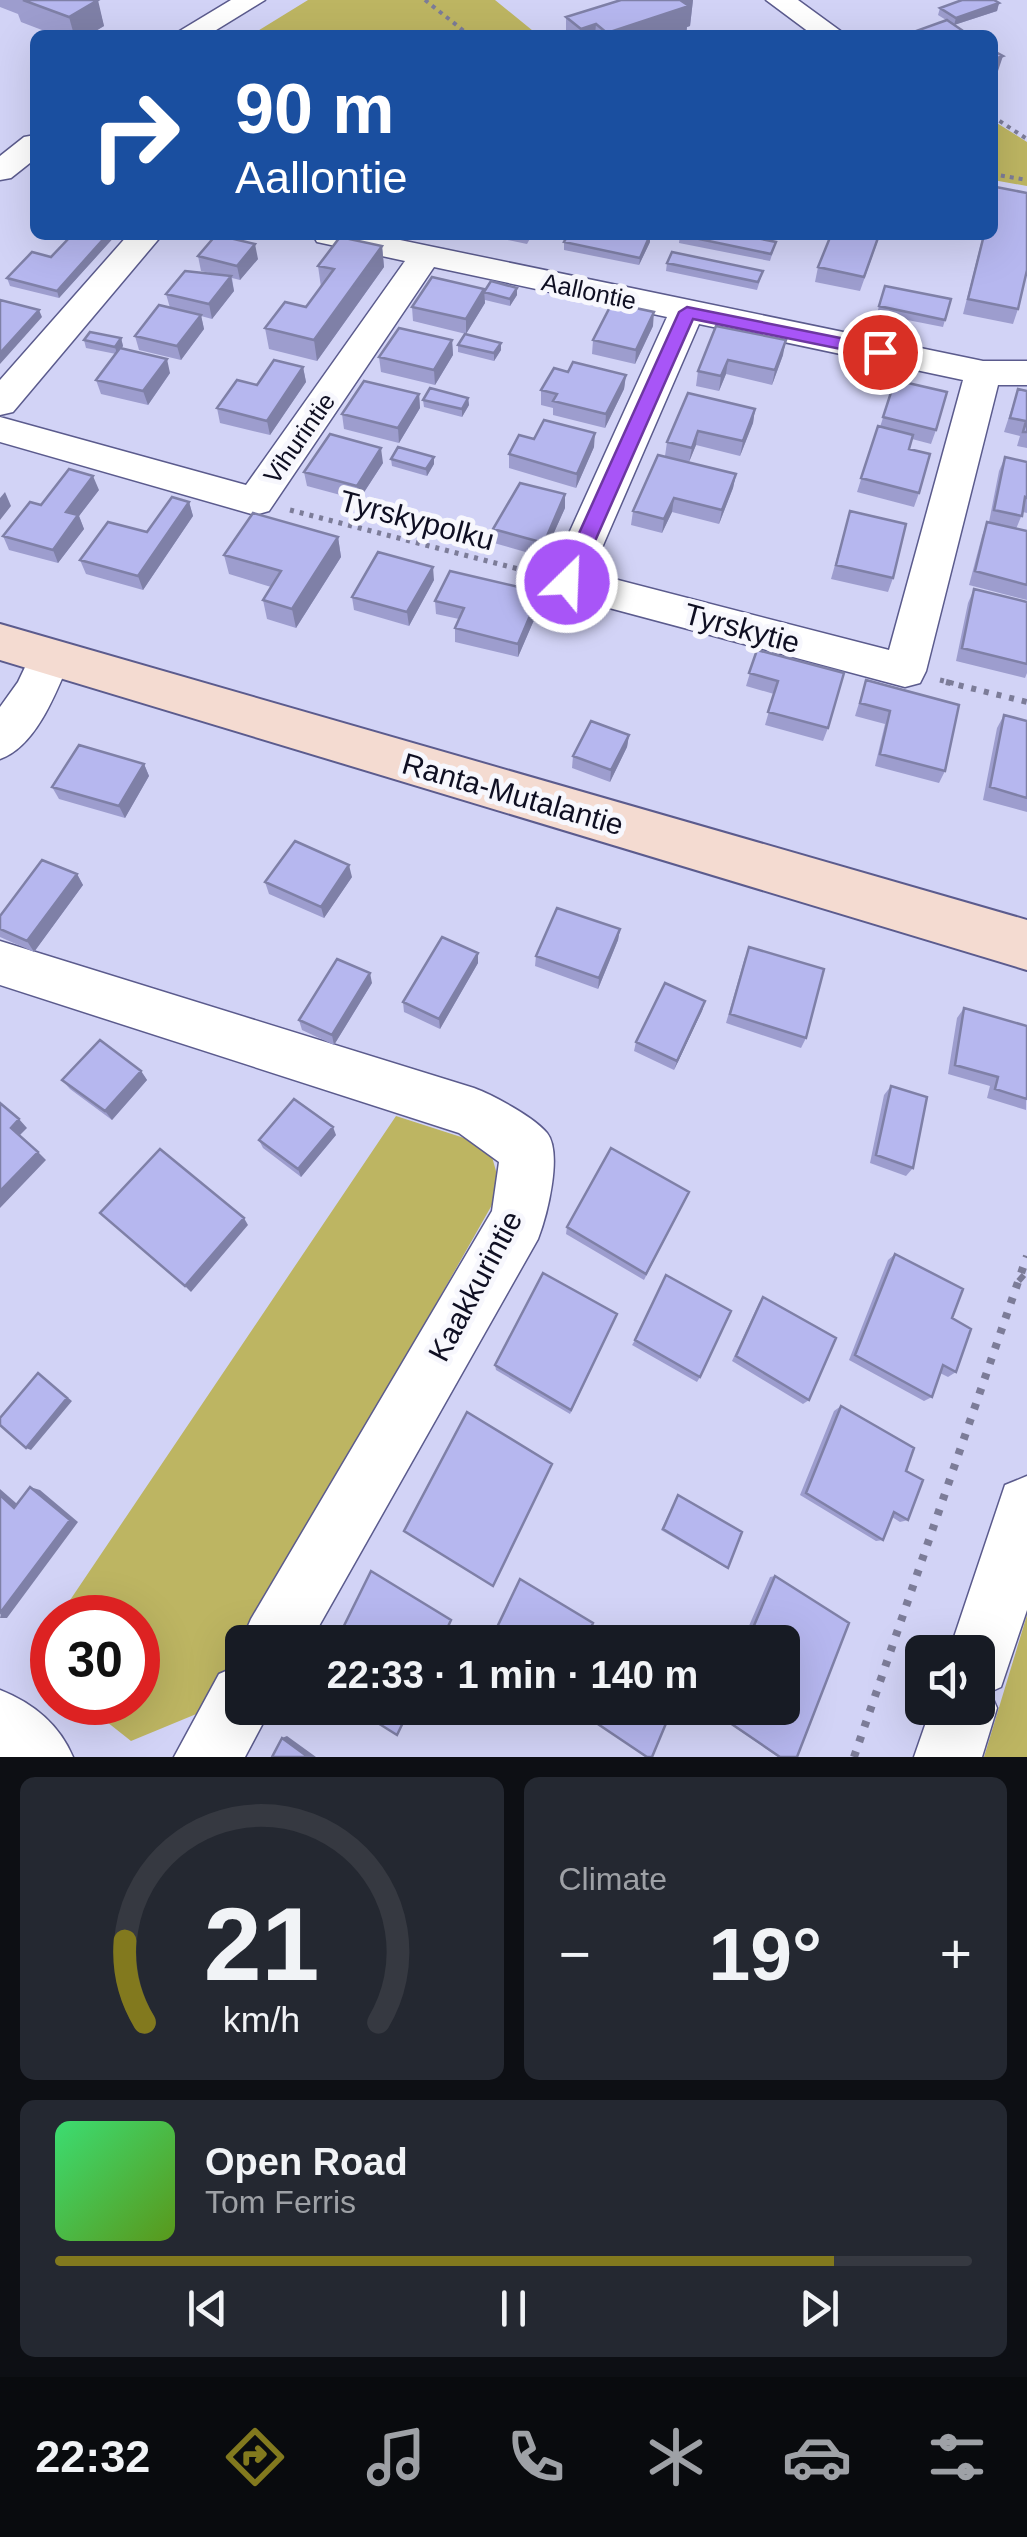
<!DOCTYPE html>
<html lang="en">
<head>
<meta charset="utf-8">
<style>
  body { margin:0; font-family:Helvetica,sans-serif; background:#242831; color:#f1f3f6; height:100vh; display:flex; flex-direction:column; font-size:38px; white-space:nowrap }
  * { box-sizing:border-box; margin:0 }
  p { font-size:32px; color:#9ea1a6 }
  .icon { flex:none; width:55px; height:55px; fill:none; stroke:currentColor; stroke-width:2; stroke-linecap:round; stroke-linejoin:round }
  .map { position:relative; height:1757px; overflow:hidden }
  .side { display:flex; flex-direction:column; gap:20px; padding:20px; background:#0d0f14; flex:1 }
  .side>* { flex:none }
  .guide { position:absolute; left:30px; top:30px; width:968px; height:210px; border-radius:15px; box-shadow:0 10px 40px #0002; background:#1a4fa0; color:#fff; overflow:hidden }
  .buttons { position:absolute; left:905px; top:1635px; display:grid; gap:20px }
  .buttons a { display:grid; place-items:center; width:90px; height:90px; border-radius:15px; background:#171b24; box-shadow:0 10px 40px #0002; font-size:50px }
  .speed { position:absolute; left:30px; top:1595px; display:flex; gap:20px; font-size:50px; font-weight:700; text-align:center }
  .speed>* { display:grid; place-content:center; width:130px; height:130px; border-radius:50%; background:#171b24; box-shadow:0 10px 40px #0002; line-height:1 }
  .speed .limit { border:15px solid #d22; background:#fff; color:#111 }
  .pin { position:absolute; display:grid; place-items:center; width:85px; height:85px; color:#fff; margin:-42px; border:5px solid #fff; border-radius:50%; box-shadow:0 2px 10px #0007 }
  .me { position:absolute; width:110px; margin:-55px; rotate:24deg; stroke-linejoin:round; filter:drop-shadow(0 0 8px #0008) }
  .turn { display:flex; align-items:center; gap:35px; height:210px; padding:0 40px; font-size:45px }
  .turn .icon { width:130px; height:130px; stroke-width:2.5 }
  .turn b { display:block; font-size:70px; line-height:85px }
  .big { font-size:75px; font-weight:600; line-height:1.1 }
  .side .tile { flex:1; display:flex; flex-direction:column; justify-content:center; gap:15px; min-width:0; padding:0 35px; border-radius:15px; background:#242831 }
  .side .dial { align-items:center; gap:0 }
  .dial svg { height:260px; overflow:visible; fill:none; stroke:#363941; stroke-width:7; stroke-linecap:round; text-anchor:middle }
  .dial text { fill:#f1f3f6; stroke:none }
  .song { display:flex; align-items:center; gap:30px }
  .cover { width:120px; height:120px; border-radius:15px; background:linear-gradient(135deg,hsl(140 70% 55%),hsl(90 70% 35%)) }
  .played { height:10px; border-radius:5px; background:linear-gradient(90deg,#82791e 85%,#363941 85%) }
  .keys { display:flex; justify-content:space-around; direction:ltr }
  .heat { display:flex; justify-content:space-between; align-items:center; font-size:55px; direction:ltr }
  .side .tiles { flex:1; display:grid; gap:20px; grid-template-columns:1fr 1fr }
  .tile:last-child { grid-column:span 2 }
  .trip { position:absolute; left:225px; top:1625px; width:575px; height:100px; border-radius:15px; background:#171b24; box-shadow:0 10px 40px #0002; font-weight:600; line-height:100px; text-align:center }
  .tab-bar { display:flex; height:160px; justify-content:space-around; align-items:center; background:#090b0e; color:#9ea1a6 }
  .tab-bar .icon { width:70px; height:70px }
  .tab-bar .selected { color:#82791e }
  .tab-bar b { font-size:45px; color:#f1f3f6 }
  .map>svg:first-child { display:block }
  .green { fill:#bdb562 }
  .lines { fill:none; stroke-linecap:round; stroke-linejoin:round }
  .street-casing { stroke:#5b5b8d; stroke-width:3 }
  .secondary-casing { stroke:#5b5b8d; stroke-width:4 }
  .path-far3 { stroke:#7c7c98; stroke-width:4; stroke-dasharray:4 5; stroke-linecap:butt }
  .path-far2 { stroke:#7c7c98; stroke-width:5; stroke-dasharray:4 6; stroke-linecap:butt }
  .path-far1 { stroke:#7c7c98; stroke-width:6; stroke-dasharray:5 8; stroke-linecap:butt }
  .path { stroke:#7c7c98; stroke-width:8; stroke-dasharray:6 10; stroke-linecap:butt }
  .street { fill:#fff; fill-rule:evenodd }
  .secondary { fill:#f4dbd1; fill-rule:evenodd }
  .wall { fill:#9d9dce }
  .shaded-wall { fill:#7f80a7 }
  .building { fill:#b6b7ef; stroke:#7f80a7; stroke-width:2.5 }
  .route { fill:#a855f7; stroke:#6d37a1; stroke-width:2.5 }
  .labels { text-anchor:middle; dominant-baseline:central; stroke-width:10; stroke-linejoin:round; paint-order:stroke }
  .far-street-label { font-size:25px; fill:#0f0f22; stroke:#f7f7fd }
  .street-label { font-size:30px; fill:#0f0f22; stroke:#f7f7fd }
</style>
</head>
<body>
<div class="map">
<svg width="1027" height="1757" viewBox="0 0 1027 1757">
  <rect width="100%" height="100%" fill="#d2d3f6"/>
  <!-- green -->
  <path class="green" d="M308,0H495L538,35H251Z
    M992,120L1027,142V186L993,180Z
    M396,1116L489,1146L501,1189L206,1710L131,1741L83,1703L138,1702V1618H58Z
    M1027,1615V1757H984Z"/>
  <g class="lines">
    <defs>
      <path id="street" d="M231,0H265L208,35H173Z
        M766,0H798L846,35H813Z
        M35,135V159L11,178L0,180V156L24,137Z
        M128,235H162L13,412L0,415V380Z
        M313,235H376L983,361H1027V385H998L926,671L920,683L905,687L553,593L547,582L667,317L434,267L269,511L255,515L0,442V417L246,485L405,261L317,242ZM699,324L963,380L889,650L591,573Z
        M50,641L65,646L71,657C57,691 36,747 0,759V707L18,682L35,646Z
        M0,941L474,1088C493,1095 534,1117 547,1133C563,1153 547,1216 538,1239L310,1642H241L251,1619L492,1211L499,1162L459,1133L0,985Z
        M1027,1476V1610L1001,1687L990,1692L997,1708L982,1757H914L931,1708H978V1652H949L1005,1485Z
        M242,1664V1708H271L245,1757H174L219,1674Z
        M0,1690C33,1703 59,1724 73,1757H0Z"/>
      <path id="secondary" d="M0,624L1027,920V970L0,660Z"/>
    </defs>
    <!-- street casing -->
    <use href="#street" class="street-casing"/>
    <!-- secondary casing -->
    <use href="#secondary" class="secondary-casing"/>
    <!-- path-far3 -->
    <path class="path-far3" d="M425,0L469,35
      M992,116L1027,139
      M992,174L1027,180"/>
    <!-- path-far2 -->
    <path class="path-far2" d="M290,510L530,572
      M940,680L956,684"/>
    <!-- path-far1 -->
    <path class="path-far1" d="M946,682L1027,702"/>
    <!-- path -->
    <path class="path" d="M1019,1276L1027,1283
      M854,1757L1027,1256"/>
    <!-- street -->
    <use href="#street" class="street"/>
    <!-- secondary -->
    <use href="#secondary" class="secondary"/>
  </g>
  <!-- wall -->
  <path class="wall" d="M0,0H97L104,26L89,35H55L21,22L18,14L0,7Z
    M621,0H693L690,26L687,27L686,35H566V17Z
    M999,3L997,11L954,25L969,35H915L916,31L946,20L938,15L940,8Z
    M996,187L1018,309L1013,324L963,314L983,235H992V199Z
    M72,235H116L59,298L10,286L7,278L51,257Z
    M483,235H532L527,244Z
    M650,235V242L639,265L564,250V242Z
    M680,235H751L750,237L776,242L770,261L679,243Z
    M831,235H880L860,291L815,282L818,267Z
    M382,246L384,267L317,361L269,349L265,328L306,307L321,287L318,266Z
    M198,256L258,259L240,280L232,278L234,291L212,319L201,316L204,329L181,360L139,350L135,336L170,308L166,294L218,275L201,271Z
    M667,263L763,271L757,290L666,271Z
    M517,288V295L510,306L485,300V303L466,334L413,321L412,307L485,291Z
    M951,299L943,327L877,314L879,306Z
    M653,326L635,364L592,354L593,340Z
    M716,326L783,355L772,385L726,374L719,391L696,386L698,371Z
    M121,338L123,346L121,349L170,373L148,405L101,394L96,380L116,354L86,348L84,340Z
    M452,340L453,355L435,385L381,372L379,357Z
    M458,345L501,350L494,361L458,352Z
    M303,367L306,382L270,435L220,423L217,408L257,385Z
    M866,367L899,381L936,430L931,444L912,439L909,449L919,493L914,507L857,492L878,426L880,427L892,390L862,384Z
    M568,372L626,375L624,389L605,428L553,415V408L541,405V390Z
    M1018,389L1027,391V448L1017,446L1020,436L1004,432Z
    M419,394L420,408L399,443L344,429L342,414Z
    M468,398L469,405L462,417L424,407L423,400Z
    M755,409L753,423L740,456L696,445L689,462L665,456L667,442Z
    M594,447L576,488L509,468V454Z
    M1005,457L1027,462V513L1023,512L1016,529L1027,531V600L969,585L982,536L987,522H989L999,471Z
    M391,459L434,464L427,476L392,466Z
    M383,463L359,500L307,486L304,472Z
    M736,474L733,488L719,524L672,512L662,533L631,525L633,511Z
    M99,490L79,516L84,529L58,563L9,550L3,536Z
    M189,502L193,516L143,590L86,574L80,560L147,532Z
    M565,508L543,557L494,543L493,529Z
    M850,511L893,578L888,592L831,579Z
    M338,537L341,557L296,628L267,619L263,600L271,587L229,574L224,555Z
    M434,580L409,626L354,610L352,597Z
    M974,589L1027,602V673L1025,678L956,661L968,603Z
    M435,601L540,606L518,657L455,642V628L459,619L436,614Z
    M757,650L828,728L823,741L765,725L774,694L746,686Z
    M866,680L945,771L939,783L875,766L885,724L855,716Z
    M1004,715L1027,721V812L983,800L997,728Z
    M629,735L627,747L610,782L572,768L573,756Z
    M144,764L149,776L125,818L59,799L52,787Z
    M77,874L83,885L34,952L0,937V916Z
    M352,877L324,918L269,894L265,882Z
    M620,929L618,940L598,989L535,966L536,956Z
    M478,953V963L440,1029L404,1012L403,1002Z
    M745,957L806,1038L801,1048L726,1023Z
    M372,983L334,1045L302,1030L299,1020Z
    M705,1001L702,1011L674,1070L634,1051L636,1042Z
    M964,1008L1027,1026L1026,1110L987,1098L990,1086L948,1074L957,1018Z
    M141,1071L147,1080L112,1120L70,1089L62,1080Z
    M891,1086L913,1168L906,1176L870,1163L884,1095Z
    M336,1135L301,1177L263,1148L259,1140Z
    M689,1192L644,1280L566,1234L567,1227Z
    M895,1254L952,1318L956,1372L948,1377L940,1373L932,1397L924,1401L849,1360L888,1260Z
    M763,1297L809,1400L803,1404L732,1361L759,1303Z
    M615,1319L570,1414L496,1370L495,1365Z
    M635,1340L700,1377L697,1382L632,1345Z
    M841,1406L906,1471L908,1520L900,1522L892,1517L883,1540L876,1541L800,1495L834,1411Z
    M678,1495L728,1568H726L661,1530Z
    M775,1576L797,1757H778L713,1712L715,1708H782V1642H742L770,1577Z"/>
  <!-- shaded-wall -->
  <path class="shaded-wall" d="M98,0L104,26L89,35H74L69,17Z
    M677,0H693L690,26L687,27L686,35H607V33Z
    M999,3L997,11L954,25L956,18Z
    M596,24L595,35H581V29Z
    M1003,56L998,71L992,73V60Z
    M107,235H116L59,298L57,291Z
    M650,235V242L639,265L640,258Z
    M255,244L258,259L240,280L237,266Z
    M382,246L384,267L317,361L314,340Z
    M231,276L234,291L212,319L209,304Z
    M517,288V295L510,306V299Z
    M484,289L485,303L466,334V319Z
    M39,310L42,317L0,364V353Z
    M654,312L653,326L635,364L636,350Z
    M201,315L204,329L181,360L177,346Z
    M121,338L123,346L117,354L115,347Z
    M452,340L453,355L435,385L434,370Z
    M786,340L783,355L772,385L775,370Z
    M501,343V350L494,361V353Z
    M167,359L170,373L148,405L143,391Z
    M728,360L726,374L719,391L721,376Z
    M303,367L306,382L270,435L267,421Z
    M626,375L624,389L605,428L606,414Z
    M419,394L420,408L399,443L398,428Z
    M468,398L469,405L462,417V409Z
    M755,409L753,423L740,456L743,441Z
    M698,431L696,445L689,462L692,448Z
    M595,433L594,447L576,488L577,474Z
    M381,448L383,463L359,500L357,486Z
    M434,457V464L427,476L426,469Z
    M736,474L733,488L719,524L722,510Z
    M93,476L99,490L79,516L84,529L58,563L53,550L66,512Z
    M5,492L11,506L0,520V498Z
    M565,494V508L543,557L544,543Z
    M674,498L672,512L662,533L664,519Z
    M189,502L193,516L143,590L138,576Z
    M338,537L341,557L296,628L292,609Z
    M433,567L434,580L409,626L407,612Z
    M540,592V606L518,657V644Z
    M629,735L627,747L610,782L611,770Z
    M144,764L149,776L125,818L119,806Z
    M349,865L352,877L324,918L321,907Z
    M77,874L83,885L34,952L27,941Z
    M620,929L618,940L598,989L599,978Z
    M478,953V963L440,1029L439,1019Z
    M370,973L372,983L334,1045L332,1035Z
    M705,1001L702,1011L674,1070L677,1061Z
    M141,1071L147,1080L112,1120L105,1111Z
    M19,1119L27,1128L19,1136L11,1128Z
    M333,1127L336,1135L301,1177L298,1169Z
    M38,1152L46,1160L0,1208V1191Z
    M244,1218L248,1225L191,1292L185,1286Z
    M38,1373L72,1401L31,1450L26,1448Z
    M30,1487L40,1490L78,1522L7,1618H0Z
    M0,1489L24,1510L14,1508L0,1495Z
    M287,1736L316,1757H308L282,1738Z"/>
  <!-- building -->
  <path class="building" d="M23,0H98L69,17Z
    M621,0H680L689,6L607,33L596,24L581,29L566,17Z
    M962,0H994L999,3L956,18L940,8Z
    M947,20L969,35H922L916,31Z
    M992,50L1003,56L992,60Z
    M996,187L1027,193V270L1018,309L968,299L984,235H992V202Z
    M72,235H107L57,291L7,278L32,252L51,257Z
    M216,235H217L255,244L237,266L198,256Z
    M568,235H650L640,258L564,242Z
    M680,235H742L776,242L771,254Z
    M831,235H879L864,277L818,267Z
    M340,237L382,246L314,340L265,328L285,302L306,307L334,269L318,266Z
    M672,252L763,271L758,282L667,263Z
    M185,271L231,276L209,304L166,294Z
    M432,277L484,289L466,319L412,307Z
    M491,281L517,288L510,299L484,292Z
    M885,286L951,299L945,320L879,306Z
    M0,300L39,310L0,353Z
    M612,303L654,312L636,350L593,340Z
    M159,305L201,315L177,346L135,336Z
    M716,326L786,340L775,370L728,360L721,376L698,371Z
    M399,328L452,340L434,370L379,357Z
    M90,332L121,338L115,347L84,340Z
    M465,334L501,343L494,353L458,345Z
    M120,348L167,359L143,391L96,380Z
    M274,360L303,367L267,421L217,408L237,380L257,385Z
    M573,362L626,375L606,414L553,401L557,394L541,390L554,368L568,372Z
    M866,367L901,373L899,381L895,380L894,382L864,377Z
    M895,380L947,392L936,430L883,417Z
    M364,381L419,394L398,428L342,414Z
    M430,388L468,398L462,409L423,400Z
    M1018,389L1027,391V432H1023L1026,421L1010,418Z
    M688,393L755,409L743,441L698,431L692,448L667,442Z
    M544,420L595,433L577,474L509,454L519,435L534,439Z
    M878,426L913,435L909,449L930,454L919,493L861,478Z
    M330,434L381,448L357,486L304,472Z
    M398,447L434,457L426,469L391,459Z
    M658,455L736,474L722,510L674,498L664,519L633,511Z
    M1005,457L1027,462V498L1025,497L1022,516L994,510Z
    M69,469L93,476L66,512L78,515L53,550L3,536L30,502L41,505Z
    M520,483L565,494L544,543L493,529Z
    M172,497L189,502L138,576L80,560L108,522L147,532Z
    M850,511L906,524L893,578L836,565Z
    M253,513L338,537L292,609L263,600L281,571L224,555Z
    M987,522L1027,531V585L975,571Z
    M378,552L433,567L407,612L352,597Z
    M450,571L540,592L518,644L455,628L464,608L435,601Z
    M974,589L1027,602V664L962,648Z
    M757,650L844,673L828,728L768,712L778,681L749,673Z
    M866,680L959,705L945,771L880,754L890,711L860,703Z
    M1004,715L1027,721V798L990,787Z
    M591,721L629,735L611,770L573,756Z
    M79,745L144,764L119,806L52,787Z
    M295,841L349,865L321,907L265,882Z
    M42,860L77,874L27,941L0,929V916Z
    M557,908L620,929L599,978L536,956Z
    M442,937L478,953L439,1019L403,1002Z
    M749,947L824,969L806,1038L730,1014Z
    M337,959L370,973L332,1035L299,1020Z
    M665,983L705,1001L677,1061L636,1042Z
    M964,1008L1027,1026V1099L995,1089L998,1077L955,1065Z
    M100,1040L141,1071L105,1111L62,1080Z
    M891,1086L927,1097L913,1168L876,1155Z
    M294,1099L333,1127L298,1169L259,1140Z
    M0,1103L19,1119L11,1128L38,1152L0,1191Z
    M611,1148L689,1192L646,1274L567,1227Z
    M160,1149L244,1218L185,1286L100,1213Z
    M895,1254L963,1289L952,1318L971,1329L956,1372L943,1365L932,1397L855,1355Z
    M543,1273L617,1314L571,1410L495,1365Z
    M666,1275L731,1311L700,1377L635,1340Z
    M763,1297L836,1338L809,1400L736,1356Z
    M38,1373L67,1398L26,1448L0,1425V1418Z
    M841,1406L914,1448L906,1471L923,1480L908,1520L894,1512L883,1540L806,1493Z
    M467,1412L552,1464L493,1586L404,1531Z
    M30,1487L70,1520L0,1613V1495L14,1508Z
    M678,1495L742,1532L728,1568L663,1529Z
    M371,1571L451,1620L441,1642H336Z
    M775,1576L849,1623L797,1757H780L717,1714L720,1708H782V1642H747Z
    M520,1579L593,1623L584,1642H490Z
    M354,1708H410L397,1735Z
    M590,1708H670L672,1709L652,1757H647L586,1716Z
    M282,1738L308,1757H272Z"/>
  <!-- route -->
  <path class="route" d="M687,307L880,346L889,352L880,357L693,319L577,582L567,589L560,587L557,582L679,312Z"/>
  <g class="labels">
    <!-- far-street labels -->
    <g class="far-street-label">
      <text transform="translate(589 291) rotate(12)">Aallontie</text>
      <text transform="translate(299 438) rotate(-55)">Vihurintie</text>
    </g>
    <!-- street labels -->
    <g class="street-label">
      <text transform="translate(417 520) rotate(15)">Tyrskypolku</text>
      <text transform="translate(742 628) rotate(15)">Tyrskytie</text>
      <text transform="translate(513 794) rotate(16)">Ranta-Mutalantie</text>
      <text transform="translate(475 1286) rotate(-62)">Kaakkurintie</text>
    </g>
  </g>
</svg>
<div class="buttons">
<a><svg class="icon" aria-label="sound" viewBox="0 0 24 24"><path d="M4 9h4l5-4v14l-5-4H4zM17 9q2 3 0 6"/></svg></a>
</div>
<div class="speed"><div class="limit">30</div></div>
<div class="pin" style="left:880px;top:352px;background:#d93025"><svg class="icon" aria-label="arrive" viewBox="0 0 24 24"><path d="M6 21V4h12l-3 4 3 4H6"/></svg></div>
<svg class="me" style="left:567px;top:582px" viewBox="-20 -20 40 40"><circle r="17" fill="#a855f7" stroke="#fff" stroke-width="3"/><path d="M0-11L8 9 0 5-8 9z" fill="#fff"/></svg>
<div class="trip">22:33 · 1 min · 140 m</div>
<div class="guide">
<div class="turn"><svg class="icon" aria-label="right" viewBox="0 0 24 24"><path d="M7 20v-9h11M14 6l5 5-5 5"/></svg><div><b>90 m</b>Aallontie</div></div>
</div>
</div>
<section class="side">
<div class="tiles">
<div class="tile dial"><svg viewBox="0 0 100 80">
<path d="M14 69A42 42 0 1 1 86 69"/>
<path d="M14 69A42 42 0 0 1 8 44" stroke="#82791e"/>
<text x="50" y="56" font-size="32" font-weight="700">21</text>
<text x="50" y="72" font-size="11">km/h</text>
</svg></div>
<div class="tile"><p>Climate</p>
<div class="heat"><a>−</a><b class="big">19°</b><a>+</a></div>
</div>
<div class="tile">
<div class="song"><i class="cover"></i><div><b>Open Road</b><p>Tom Ferris</p></div></div>
<div class="played"></div>
<div class="keys"><svg class="icon" aria-label="previous" viewBox="0 0 24 24"><path d="M18 5L8 12l10 7zM5 5v14"/></svg><svg class="icon" aria-label="pause" viewBox="0 0 24 24"><path d="M8 5v14M16 5v14"/></svg><svg class="icon" aria-label="next" viewBox="0 0 24 24"><path d="M6 5l10 7-10 7zM19 5v14"/></svg></div>
</div>
</div>
</section>
<nav class="tab-bar">
<b>22:32</b>
<svg class="icon selected" aria-label="directions" viewBox="0 0 24 24"><path d="M12 3l9 9-9 9-9-9zM9 14v-3h6M13 9l2 2-2 2"/></svg>
<svg class="icon" aria-label="music" viewBox="0 0 24 24"><path d="M9 18V5l10-2v13"/><circle cx="6" cy="18" r="3"/><circle cx="16" cy="16" r="3"/></svg>
<svg class="icon" aria-label="phone" viewBox="0 0 24 24"><path d="M5 4h4l2 5-3 2q2 4 5 5l2-3 5 2v4C11 20 4 13 5 4z"/></svg>
<svg class="icon" aria-label="climate" viewBox="0 0 24 24"><path d="M12 3v18M4 7l16 10M4 17L20 7"/></svg>
<svg class="icon" aria-label="car" viewBox="0 0 24 24"><path d="M5 17H2v-5l4-1 3-4h7l3 4 3 1v5h-3M9 17h6M6 11h13"/><circle cx="7" cy="17" r="2"/><circle cx="17" cy="17" r="2"/></svg>
<svg class="icon" aria-label="filters" viewBox="0 0 24 24"><path d="M4 7h16M4 17h16"/><circle cx="9" cy="7" r="2"/><circle cx="15" cy="17" r="2"/></svg>
</nav>
</body>
</html>
